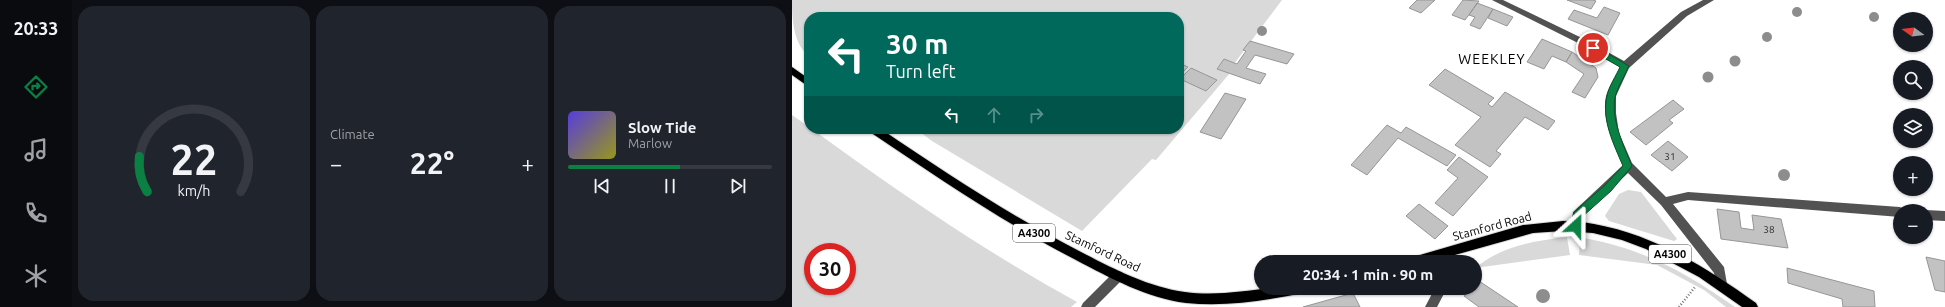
<!DOCTYPE html>
<html lang="en">
<head>
<meta charset="utf-8">
<style>
  body { margin:0; font-family:Ubuntu,sans-serif; background:#20242c; color:#f1f3f6; height:100vh; display:flex; flex-direction:column; font-size:15px; white-space:nowrap }
  * { box-sizing:border-box; margin:0 }
  p { font-size:13px; color:#9ea1a6 }
  .icon { flex:none; width:22px; height:22px; fill:none; stroke:currentColor; stroke-width:2; stroke-linecap:round; stroke-linejoin:round }
  .map { position:relative; flex:1; overflow:hidden }
  .drawer { display:flex; flex-direction:column; gap:6px; padding:6px; background:#0d0f14; width:720px }
  .drawer>* { flex:none }
  .guide { position:absolute; left:12px; top:12px; width:380px; height:122px; border-radius:16px; box-shadow:0 1px 3px #0004; background:#00695c; color:#fff; overflow:hidden }
  .needle { width:26px; rotate:285deg }
  .tools { position:absolute; left:1101px; top:12px; display:grid; gap:8px }
  .tools a { display:grid; place-items:center; width:40px; height:40px; border-radius:50%; background:#171b24; box-shadow:0 1px 3px #0004; font-size:20px }
  .speed { position:absolute; left:12px; top:243px; display:flex; gap:8px; font-size:20px; font-weight:700; text-align:center }
  .speed>* { display:grid; place-content:center; width:52px; height:52px; border-radius:50%; background:#171b24; box-shadow:0 1px 3px #0004; line-height:1 }
  .speed .limit { border:6px solid #d22; background:#fff; color:#111 }
  .pin { position:absolute; display:grid; place-items:center; width:34px; height:34px; color:#fff; margin:-17px; border:2px solid #fff; border-radius:50%; box-shadow:0 1px 4px #0007 }
  .me { position:absolute; width:44px; margin:-22px; rotate:24deg; stroke-linejoin:round; filter:drop-shadow(0 0 3px #0008) }
  .turn { display:flex; align-items:center; gap:14px; height:84px; padding:0 16px; font-size:18px }
  .turn .icon { width:52px; height:52px; stroke-width:2.5 }
  .turn b { display:block; font-size:28px; line-height:34px }
  .lanes { display:flex; align-items:center; height:38px; padding:0 16px; background:#0003; justify-content:center; gap:20px; direction:ltr }
  .lanes .off { opacity:.35 }
  .big { font-size:30px; font-weight:700; line-height:1.1 }
  .drawer .tile { flex:1; display:flex; flex-direction:column; justify-content:center; gap:6px; min-width:0; padding:0 14px; border-radius:16px; background:#20242c }
  .drawer .dial { align-items:center; gap:0 }
  .dial svg { height:104px; overflow:visible; fill:none; stroke:#363941; stroke-width:7; stroke-linecap:round; text-anchor:middle }
  .dial text { fill:#f1f3f6; stroke:none }
  .song { display:flex; align-items:center; gap:12px }
  .cover { width:48px; height:48px; border-radius:6px; background:linear-gradient(135deg,hsl(250 70% 55%),hsl(60 70% 35%)) }
  .played { height:4px; border-radius:2px; background:linear-gradient(90deg,#0b8043 55%,#363941 55%) }
  .keys { display:flex; justify-content:space-around; direction:ltr }
  .heat { display:flex; justify-content:space-between; align-items:center; font-size:22px; direction:ltr }
  .drawer .tiles { flex:1; display:grid; gap:6px; grid-template-columns:repeat(3,1fr) }
  .trip { position:absolute; left:462px; top:255px; width:228px; height:40px; border-radius:20px; background:#171b24; box-shadow:0 1px 3px #0004; font-weight:700; line-height:40px; text-align:center }
  main { display:flex; flex:1; min-height:0 }
  .tab-bar { display:flex; flex-direction:column; width:72px; justify-content:space-around; align-items:center; background:#090b0e; color:#9ea1a6 }
  .tab-bar .icon { width:28px; height:28px }
  .tab-bar .selected { color:#0b8043 }
  .tab-bar b { font-size:18px; color:#f1f3f6 }
  .map>svg:first-child { display:block }
  .green { fill:#d9d9d9; fill-rule:evenodd }
  .building { fill:#c2c2c2; stroke:#969696 }
  .lines { fill:none; stroke-linecap:round; stroke-linejoin:round }
  .major-casing { stroke:#dbdbdb; stroke-width:2 }
  .path { stroke:#747474; stroke-width:2.5; stroke-dasharray:1 2; stroke-linecap:butt }
  .minor { fill:#525252; fill-rule:evenodd }
  .major { fill:#000; fill-rule:evenodd }
  .tree { fill:#8d8d8d }
  .route { fill:#0b8043; stroke:#07532c }
  .labels { text-anchor:middle; dominant-baseline:central; stroke-width:3; stroke-linejoin:round; paint-order:stroke }
  .number-label { font-size:10px; fill:#303030 }
  .shield { fill:#fff; stroke:#4c4c4c; stroke-width:1 }
  .shield-label { font-size:11px; font-weight:bold; fill:#000 }
  .street-label { font-size:12px; fill:#000; stroke:#fff }
  .quarter-label { font-size:14px; letter-spacing:1px; fill:#000; stroke:#fff }
</style>
</head>
<body>
<main>
<nav class="tab-bar">
<b>20:33</b>
<svg class="icon selected" aria-label="directions" viewBox="0 0 24 24"><path d="M12 3l9 9-9 9-9-9zM9 14v-3h6M13 9l2 2-2 2"/></svg>
<svg class="icon" aria-label="music" viewBox="0 0 24 24"><path d="M9 18V5l10-2v13"/><circle cx="6" cy="18" r="3"/><circle cx="16" cy="16" r="3"/></svg>
<svg class="icon" aria-label="phone" viewBox="0 0 24 24"><path d="M5 4h4l2 5-3 2q2 4 5 5l2-3 5 2v4C11 20 4 13 5 4z"/></svg>
<svg class="icon" aria-label="climate" viewBox="0 0 24 24"><path d="M12 3v18M4 7l16 10M4 17L20 7"/></svg>
</nav>
<section class="drawer">
<div class="tiles">
<div class="tile dial"><svg viewBox="0 0 100 80">
<path d="M14 69A42 42 0 1 1 86 69"/>
<path d="M14 69A42 42 0 0 1 8 42" stroke="#0b8043"/>
<text x="50" y="56" font-size="32" font-weight="700">22</text>
<text x="50" y="72" font-size="11">km/h</text>
</svg></div>
<div class="tile"><p>Climate</p>
<div class="heat"><a>−</a><b class="big">22°</b><a>+</a></div>
</div>
<div class="tile">
<div class="song"><i class="cover"></i><div><b>Slow Tide</b><p>Marlow</p></div></div>
<div class="played"></div>
<div class="keys"><svg class="icon" aria-label="previous" viewBox="0 0 24 24"><path d="M18 5L8 12l10 7zM5 5v14"/></svg><svg class="icon" aria-label="pause" viewBox="0 0 24 24"><path d="M8 5v14M16 5v14"/></svg><svg class="icon" aria-label="next" viewBox="0 0 24 24"><path d="M6 5l10 7-10 7zM19 5v14"/></svg></div>
</div>
</div>
</section>
<div class="map">
<svg width="1153" height="307" viewBox="0 0 1153 307">
  <rect width="100%" height="100%" fill="#fff"/>
  <!-- green -->
  <path class="green" d="M0,0H490L442,64L432,60L425,68L438,73L364,160L360,159L290,231L140,141L124,129H387V17H17V56C1,44 0,18 0,0Z
    M0,115L17,127V129H20C105,191 192,251 285,302L279,307H0ZM21,252H55V286H21Z
    M836,190L849,192L885,239L882,241L817,221L813,216L814,214L827,194Z
    M775,237L778,255L683,268C710,246 741,241 775,237Z
    M792,238C852,249 893,272 943,307H934L912,290L865,265L787,255L788,241Z"/>
  <!-- building -->
  <path class="building" d="M625,0H643L629,13L617,8Z
    M671,0L687,1L673,20L660,15Z
    M775,0H801L804,1L799,9Z
    M685,3L701,9L688,29L678,25L683,17L677,15Z
    M812,7L828,13L816,35L776,19L782,10L805,18Z
    M701,9L721,17L715,26L696,18Z
    M750,39L780,52L774,62L760,56L752,69L735,62Z
    M458,41L502,54L495,64L463,55L454,68L474,74L468,84L425,69L432,59L445,64L454,51L451,50Z
    M780,52L804,68L806,77L793,98L780,92L792,74L774,62Z
    M387,63L396,67L388,75H387Z
    M399,68L425,80L414,91L388,79Z
    M653,69L702,98L696,104L700,107L713,92L763,121L756,130L733,117L704,151L709,154L698,167L663,145L689,117L637,85Z
    M433,93L454,99L429,139L408,132Z
    M881,100L892,109L877,120L881,123L854,145L838,132Z
    M595,125L609,133L614,127L664,155L655,166L606,138L575,175L559,165Z
    M876,141L896,157L880,171L859,155Z
    M667,157L696,177L661,216L643,203L666,178L655,170Z
    M627,204L656,226L643,239L614,216Z
    M925,209L947,212L949,228L962,230L960,215L989,219L996,248L929,239Z
    M1134,257L1153,261V292L1143,290Z
    M995,268L1082,291L1083,307H1051L1050,299L996,283Z
    M684,279L726,307H687L672,296L678,288H683Z
    M561,293L568,307H511Z"/>
  <g class="lines">
    <defs>
      <path id="major" d="M0,67L17,79V87L0,75Z
        M76,129H89C154,173 219,216 289,252C322,269 356,287 393,292C423,296 451,291 480,288C492,287 505,288 517,288L515,292L511,293C472,301 433,307 394,303C355,298 318,278 284,260C212,223 145,177 78,132Z
        M771,221C781,222 792,222 802,224C863,235 915,268 964,303L966,307H950L907,277L854,249L830,240L801,233L771,231L741,233L638,262H615L617,258L621,257L731,225Z"/>
    </defs>
    <!-- major casing -->
    <use href="#major" class="major-casing"/>
    <!-- path -->
    <path class="path" d="M887,307L903,287"/>
    <!-- minor -->
    <path class="minor" d="M700,0H711L792,39L832,61L889,12L911,0H922L895,16L837,68L824,96V113L827,133L840,163L874,197L896,192L1108,207L1113,211H1108V217L896,200L881,204L932,267L935,284L933,288L929,289L925,288L922,273L869,205L836,173L790,217L788,229L784,231L780,229L779,226L781,212L831,165C822,145 809,118 814,96C817,86 824,76 828,67L786,43Z
      M1134,210L1153,211V221L1134,220V211H1132Z
      M326,271L330,272L332,276L330,280L303,307H289L291,303L322,272Z
      M643,288H655L645,307H633Z"/>
    <!-- major -->
    <use href="#major" class="major"/>
  </g>
  <!-- trees -->
  <g class="tree">
    <circle cx="1005" cy="12" r="5"/>
    <circle cx="1082" cy="17" r="5"/>
    <circle cx="470" cy="31" r="5"/>
    <circle cx="975" cy="37" r="5"/>
    <circle cx="943" cy="61" r="5.5"/>
    <circle cx="916" cy="77" r="5.5"/>
    <circle cx="992" cy="175" r="6"/>
    <circle cx="751" cy="296" r="7"/>
  </g>
  <!-- route -->
  <path class="route" d="M801,45L837,66C833,75 827,85 824,94C817,115 832,147 840,166L819,191L790,217L789,226L784,230L779,226L782,212L812,186L831,166C822,145 809,119 815,96C817,86 824,76 828,67L798,50V46Z"/>
  <g class="labels">
    <!-- number labels -->
    <g class="number-label">
      <text x="878" y="156">31</text>
      <text x="977" y="229">38</text>
    </g>
    <!-- shield labels -->
    <g class="shield">
      <rect x="221" y="224" width="42" height="18" rx="3"/>
      <rect x="857" y="245" width="42" height="18" rx="3"/>
    </g>
    <g class="shield-label">
      <text x="242" y="233">A4300</text>
      <text x="878" y="254">A4300</text>
    </g>
    <!-- street labels -->
    <g class="street-label">
      <text transform="translate(700 226) rotate(-15)">Stamford Road</text>
      <text transform="translate(311 251) rotate(25)">Stamford Road</text>
    </g>
    <!-- quarter labels -->
    <g class="quarter-label">
      <text x="700" y="59">WEEKLEY</text>
    </g>
  </g>
</svg>
<div class="tools">
<a><svg class="needle" viewBox="-14 -14 28 28"><path d="M0-13l5 13h-10z" fill="#e53935"/><path d="M0 13l5-13h-10z" fill="#9ea1a6"/></svg></a>
<a><svg class="icon" aria-label="search" viewBox="0 0 24 24"><circle cx="10" cy="10" r="6"/><path d="M15 15l6 6"/></svg></a>
<a><svg class="icon" aria-label="layers" viewBox="0 0 24 24"><path d="M12 4l9 5-9 5-9-5zM3 14l9 5 9-5"/></svg></a>
<a>+</a>
<a>−</a>
</div>
<div class="speed"><div class="limit">30</div></div>
<div class="pin" style="left:801px;top:48px;background:#d93025"><svg class="icon" aria-label="arrive" viewBox="0 0 24 24"><path d="M6 21V4h12l-3 4 3 4H6"/></svg></div>
<svg class="me" style="left:784px;top:226px" viewBox="-20 -20 40 40"><path d="M0-17L14 15 0 8-14 15z" fill="#0b8043" stroke="#fff" stroke-width="4"/></svg>
<div class="trip">20:34 · 1 min · 90 m</div>
<div class="guide">
<div class="turn"><svg class="icon" aria-label="left" viewBox="0 0 24 24"><path d="M17 20v-9H6M10 6l-5 5 5 5"/></svg><div><b>30 m</b>Turn left</div></div>
<div class="lanes"><svg class="icon" aria-label="left" viewBox="0 0 24 24"><path d="M17 20v-9H6M10 6l-5 5 5 5"/></svg><svg class="icon off" aria-label="ahead" viewBox="0 0 24 24"><path d="M12 20V5M6 11l6-6 6 6"/></svg><svg class="icon off" aria-label="right" viewBox="0 0 24 24"><path d="M7 20v-9h11M14 6l5 5-5 5"/></svg></div>
</div>
</div>
</main>
</body>
</html>
